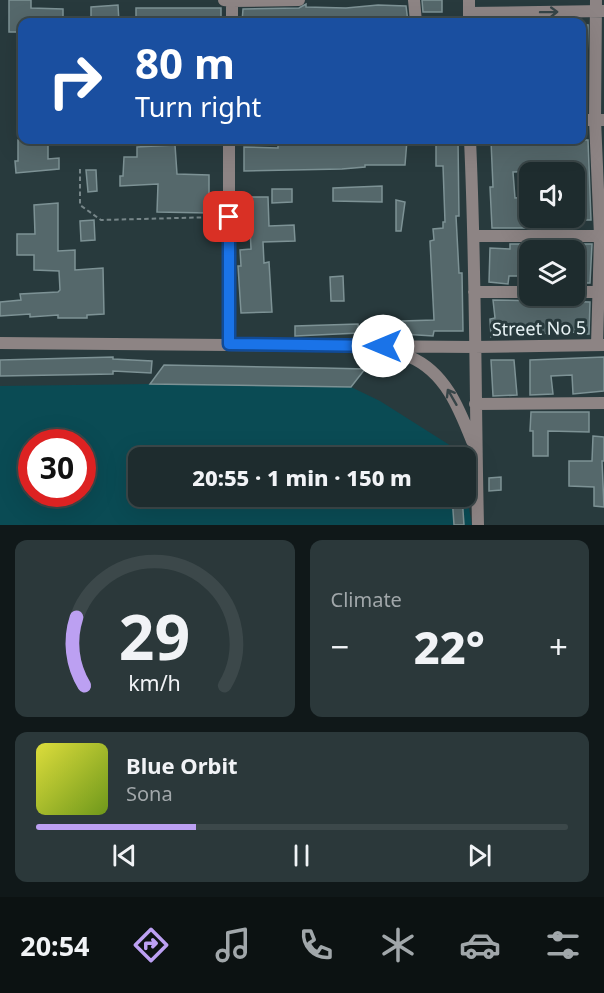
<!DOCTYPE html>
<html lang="en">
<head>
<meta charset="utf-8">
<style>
  body { margin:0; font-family:"Noto Sans",sans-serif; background:#2b383a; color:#f1f3f6; height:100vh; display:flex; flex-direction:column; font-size:22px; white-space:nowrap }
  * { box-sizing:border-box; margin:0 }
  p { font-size:20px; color:#a1a7aa }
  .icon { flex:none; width:33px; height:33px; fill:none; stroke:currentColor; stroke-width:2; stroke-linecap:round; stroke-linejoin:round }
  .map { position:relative; height:525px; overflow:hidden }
  .sheet { display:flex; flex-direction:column; gap:15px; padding:15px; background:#101819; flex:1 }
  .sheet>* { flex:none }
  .hud { position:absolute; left:18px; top:18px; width:568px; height:126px; border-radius:12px; box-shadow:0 6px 24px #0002,0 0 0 2px #3c484a; background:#1a4fa0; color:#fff; overflow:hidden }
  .fabs { position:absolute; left:519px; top:162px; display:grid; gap:12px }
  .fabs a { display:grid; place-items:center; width:66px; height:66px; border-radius:12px; background:#1e2c2e; box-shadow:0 6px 24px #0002,0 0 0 2px #3c484a; font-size:30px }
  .speed { position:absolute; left:18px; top:429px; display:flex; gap:12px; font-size:30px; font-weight:700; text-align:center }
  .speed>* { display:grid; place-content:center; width:78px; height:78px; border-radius:50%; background:#1e2c2e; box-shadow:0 6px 24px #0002,0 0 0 2px #3c484a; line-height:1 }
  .speed .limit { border:9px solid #d22; background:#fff; color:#111 }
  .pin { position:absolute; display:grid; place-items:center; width:51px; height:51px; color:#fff; margin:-26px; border-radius:12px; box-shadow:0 3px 9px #0006 }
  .me { position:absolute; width:66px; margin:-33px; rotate:270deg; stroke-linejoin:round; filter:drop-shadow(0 0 4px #0008) }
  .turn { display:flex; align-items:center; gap:21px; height:126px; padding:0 18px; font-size:27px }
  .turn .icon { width:78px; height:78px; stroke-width:2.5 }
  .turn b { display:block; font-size:42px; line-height:51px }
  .big { font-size:45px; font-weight:800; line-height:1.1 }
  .sheet .widget { flex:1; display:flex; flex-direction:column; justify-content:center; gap:9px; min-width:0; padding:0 21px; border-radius:12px; background:#2b383a }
  .sheet .dial { align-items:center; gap:0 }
  .dial svg { height:156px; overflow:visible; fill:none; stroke:#3c484a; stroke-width:7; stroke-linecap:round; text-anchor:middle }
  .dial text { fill:#f1f3f6; stroke:none }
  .song { display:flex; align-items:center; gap:18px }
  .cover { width:72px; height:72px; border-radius:9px; background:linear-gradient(135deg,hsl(60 70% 55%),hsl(80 70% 35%)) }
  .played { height:6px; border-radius:3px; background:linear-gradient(90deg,#bca0f2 30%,#3c484a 30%) }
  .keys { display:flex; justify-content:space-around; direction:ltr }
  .heat { display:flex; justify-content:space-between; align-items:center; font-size:33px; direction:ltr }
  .sheet .tiles { flex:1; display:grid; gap:15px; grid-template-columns:1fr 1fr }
  .widget:last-child { grid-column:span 2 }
  .trip { position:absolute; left:128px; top:447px; width:348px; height:60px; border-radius:12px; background:#1e2c2e; box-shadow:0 6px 24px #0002,0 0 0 2px #3c484a; font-weight:800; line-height:60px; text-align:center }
  .tab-bar { display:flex; height:96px; justify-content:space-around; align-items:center; background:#0c1212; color:#a1a7aa }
  .tab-bar .icon { width:42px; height:42px }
  .tab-bar .active { color:#bca0f2 }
  .tab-bar b { font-size:27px; color:#f1f3f6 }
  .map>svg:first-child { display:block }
  .green { fill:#0a4b54; fill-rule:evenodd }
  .building { fill:#55686b; stroke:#7d9295; stroke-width:1.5 }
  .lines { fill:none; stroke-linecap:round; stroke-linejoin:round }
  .path { stroke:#778689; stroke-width:2; stroke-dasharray:4.5 3; stroke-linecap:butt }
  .minor { stroke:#8d8484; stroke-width:12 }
  .oneway { stroke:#374548 }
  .route-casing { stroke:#114b97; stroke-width:15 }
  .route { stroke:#1a73e8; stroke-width:10 }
  .labels { text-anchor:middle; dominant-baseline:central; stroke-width:6; stroke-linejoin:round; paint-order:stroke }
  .street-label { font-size:18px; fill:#e9f4f6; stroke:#283a3d }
</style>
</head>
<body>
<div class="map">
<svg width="604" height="525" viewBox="0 0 604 525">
  <rect width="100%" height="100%" fill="#283a3d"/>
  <!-- green -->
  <path class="green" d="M150,384L351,387L380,401L459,451L460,457L138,458V496H465V486L472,525H0V386ZM32,442H82V494H32Z"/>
  <!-- building -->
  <path class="building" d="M9,0H31V8L63,9V22H22V32H9Z
    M422,0H442V12H423Z
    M306,4V7L346,8L378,5L406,6L408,22H242L243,9L299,8Z
    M118,5L119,22H91V7Z
    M136,8H221V22H136Z
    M582,25H588L587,59H582Z
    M18,140H48V159L59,158V169L16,173L15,161H18Z
    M368,140H407L405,165H365V167L342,169L244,171V147L278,148V145Z
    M436,140H458L459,216H456L459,273H462L463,331H434L433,336L402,334V321L434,320L430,241L434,240L433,229L443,228V222H445L443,166H436Z
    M517,140H588L591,220H574V172H572V170L513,172L515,198L528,197L530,228H492L490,187H493L491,141Z
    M175,145L177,174L209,175V213L157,212L158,184L120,186V176H123L124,157H137V147Z
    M86,170H96L97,191L88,192Z
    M382,186V202L333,201V188Z
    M272,189H292V202L272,203Z
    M251,197H268L269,226L294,225L295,241L263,242L264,263L269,262L272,312L241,313L238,266H241L240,250L251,249L250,227H253Z
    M396,200L405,202L401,231H396Z
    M58,203V251L75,250V270L103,268L104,314L87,315V318H58V315L30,317V314L0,316V302L21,300L20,294L58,292L60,290L59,271L34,270V255H17V234H35L34,205Z
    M94,220L95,240L81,241L80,221Z
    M510,244H530V276H509L508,284L489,282L490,248L510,249Z
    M576,244H592L590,283H575Z
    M343,276L344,301H331L330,277Z
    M493,300L590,302L589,334H579V332L531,334V330L511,331L512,335L491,337L490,319L495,318Z
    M358,324L359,333L295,336V326Z
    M113,357V359L152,361L151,373L113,371V374L0,376V360Z
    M604,357V391L573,394L572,375L551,376L553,394L530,395V360Z
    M491,360H514L517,395L493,396Z
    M164,365L324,368L365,369L351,387L150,384Z
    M531,412H589V432L548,431V456H533V431H530Z
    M593,436L604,437V461H602L604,507L594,506V487L569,486V461H592Z
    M501,477V490L489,491V478Z
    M452,496H462L464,525H454Z"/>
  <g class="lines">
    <!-- path -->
    <path class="path" d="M80,169V205L101,220L217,217"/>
    <!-- minor -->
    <path class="minor" d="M224,0L232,1V22
      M414,0L416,22
      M469,0V22
      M596,0L595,120L600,236L597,345
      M232,1L299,0
      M469,13L603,11
      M582,120H604
      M229,140V344
      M470,140C476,268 475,396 478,525
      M475,236H604
      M474,292H530
      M574,292H604
      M0,343L474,347L604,345
      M382,351C391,353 401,354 410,357C445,372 459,408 472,441
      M475,404L604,403"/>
  </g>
  <!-- one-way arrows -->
  <defs><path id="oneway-shaft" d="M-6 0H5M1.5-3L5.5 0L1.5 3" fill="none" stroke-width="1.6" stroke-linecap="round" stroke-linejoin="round" transform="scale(1.5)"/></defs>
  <g class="oneway">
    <use href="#oneway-shaft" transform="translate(549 12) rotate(-1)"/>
    <use href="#oneway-shaft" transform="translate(452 397) rotate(-120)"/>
  </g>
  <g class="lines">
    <defs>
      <path id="route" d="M229,217V344L383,346"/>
    </defs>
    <!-- route casing -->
    <use href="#route" class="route-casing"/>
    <!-- route -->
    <use href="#route" class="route"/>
  </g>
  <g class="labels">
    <!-- street labels -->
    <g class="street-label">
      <text transform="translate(539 328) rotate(-1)">Street No 5</text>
    </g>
  </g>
</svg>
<div class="fabs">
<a><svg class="icon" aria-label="sound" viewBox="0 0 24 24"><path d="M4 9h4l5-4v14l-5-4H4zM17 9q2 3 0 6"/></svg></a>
<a><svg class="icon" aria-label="layers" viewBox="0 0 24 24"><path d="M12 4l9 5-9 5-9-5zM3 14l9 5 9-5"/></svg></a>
</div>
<div class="speed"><div class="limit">30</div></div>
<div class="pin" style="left:229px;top:217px;background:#d93025"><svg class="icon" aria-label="arrive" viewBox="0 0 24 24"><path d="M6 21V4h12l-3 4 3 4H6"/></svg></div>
<svg class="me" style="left:383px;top:346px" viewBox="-20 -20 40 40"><circle r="19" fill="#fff"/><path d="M0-13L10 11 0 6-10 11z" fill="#1a73e8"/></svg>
<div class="trip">20:55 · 1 min · 150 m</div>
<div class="hud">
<div class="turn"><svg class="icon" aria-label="right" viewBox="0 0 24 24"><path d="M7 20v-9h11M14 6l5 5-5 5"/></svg><div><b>80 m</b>Turn right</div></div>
</div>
</div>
<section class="sheet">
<div class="tiles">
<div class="widget dial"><svg viewBox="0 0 100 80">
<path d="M14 69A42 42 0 1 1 86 69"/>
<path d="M14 69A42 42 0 0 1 10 34" stroke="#bca0f2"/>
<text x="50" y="56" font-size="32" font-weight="700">29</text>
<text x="50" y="72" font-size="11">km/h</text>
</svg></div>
<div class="widget"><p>Climate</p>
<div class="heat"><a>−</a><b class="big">22°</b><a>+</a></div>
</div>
<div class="widget">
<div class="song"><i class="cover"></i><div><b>Blue Orbit</b><p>Sona</p></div></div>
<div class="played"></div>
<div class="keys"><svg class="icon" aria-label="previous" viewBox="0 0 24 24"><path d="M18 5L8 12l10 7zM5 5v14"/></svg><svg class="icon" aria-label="pause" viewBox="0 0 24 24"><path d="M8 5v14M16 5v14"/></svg><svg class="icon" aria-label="next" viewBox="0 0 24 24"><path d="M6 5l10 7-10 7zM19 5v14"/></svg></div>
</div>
</div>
</section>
<nav class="tab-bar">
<b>20:54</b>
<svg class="icon active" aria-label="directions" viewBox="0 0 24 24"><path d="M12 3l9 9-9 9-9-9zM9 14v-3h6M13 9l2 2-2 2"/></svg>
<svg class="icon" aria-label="music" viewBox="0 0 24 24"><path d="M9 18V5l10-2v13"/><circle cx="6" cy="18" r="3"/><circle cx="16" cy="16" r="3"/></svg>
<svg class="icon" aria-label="phone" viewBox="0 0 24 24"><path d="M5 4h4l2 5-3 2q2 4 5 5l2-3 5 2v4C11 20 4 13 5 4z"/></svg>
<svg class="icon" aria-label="climate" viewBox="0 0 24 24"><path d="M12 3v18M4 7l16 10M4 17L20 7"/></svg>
<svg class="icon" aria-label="car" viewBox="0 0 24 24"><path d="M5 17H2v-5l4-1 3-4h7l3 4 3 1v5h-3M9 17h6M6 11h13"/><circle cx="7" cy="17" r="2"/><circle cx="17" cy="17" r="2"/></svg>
<svg class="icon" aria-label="filters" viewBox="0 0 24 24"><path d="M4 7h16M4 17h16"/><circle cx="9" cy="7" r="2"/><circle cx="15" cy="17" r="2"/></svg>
</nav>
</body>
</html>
